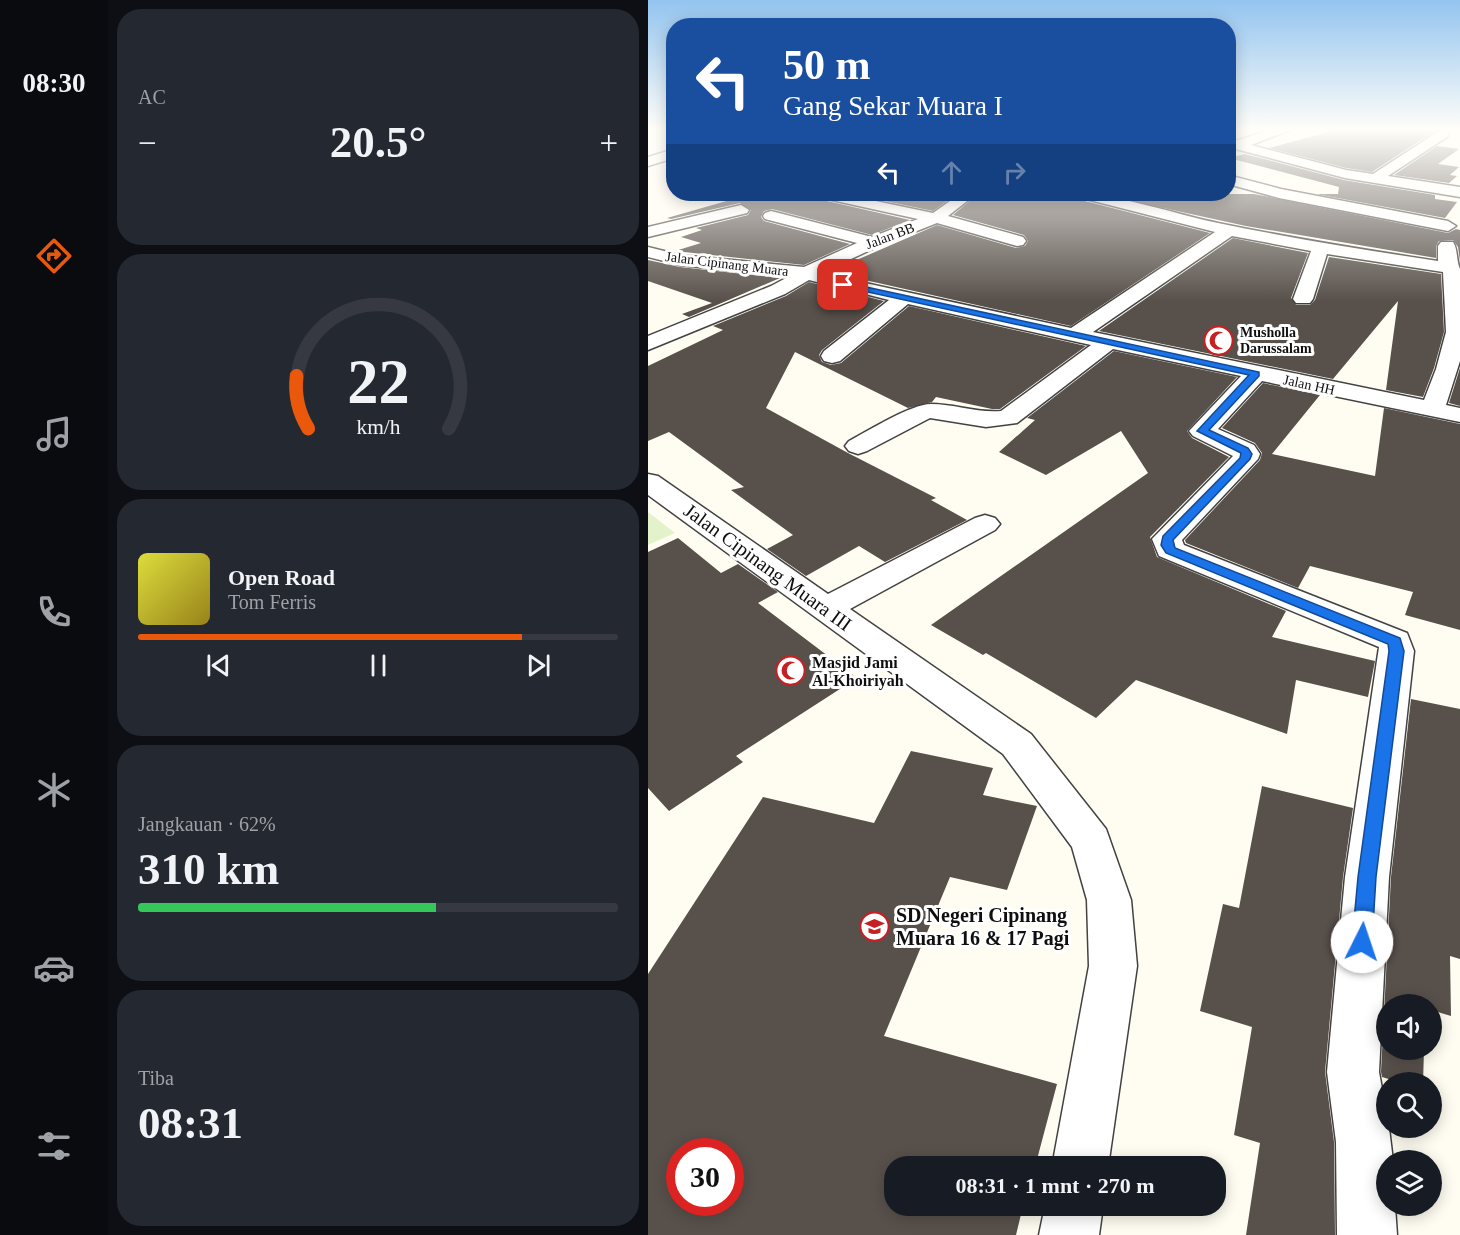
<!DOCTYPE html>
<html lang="id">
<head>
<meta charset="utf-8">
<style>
  body { margin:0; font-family:Georgia,serif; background:#242831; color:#f1f3f6; height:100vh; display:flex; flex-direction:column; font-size:22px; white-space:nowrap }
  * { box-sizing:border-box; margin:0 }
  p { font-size:20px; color:#9ea1a6 }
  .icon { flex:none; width:33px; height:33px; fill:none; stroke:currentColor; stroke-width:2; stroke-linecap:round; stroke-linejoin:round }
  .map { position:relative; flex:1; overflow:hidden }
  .details { display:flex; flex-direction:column; gap:9px; padding:9px; background:#0d0f14; width:540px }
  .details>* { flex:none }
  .banner { position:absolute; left:18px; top:18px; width:570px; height:183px; border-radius:24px; box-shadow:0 3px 15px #0003; background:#1a4fa0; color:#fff; overflow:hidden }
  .buttons { position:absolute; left:728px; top:994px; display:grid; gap:12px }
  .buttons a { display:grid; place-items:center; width:66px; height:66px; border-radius:50%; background:#171b24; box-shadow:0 3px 15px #0003; font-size:30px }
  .speed { position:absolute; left:18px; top:1138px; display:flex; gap:12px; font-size:30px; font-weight:700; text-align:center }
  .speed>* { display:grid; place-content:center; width:78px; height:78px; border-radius:50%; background:#171b24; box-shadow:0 3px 15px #0003; line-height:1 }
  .speed .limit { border:9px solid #d22; background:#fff; color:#111 }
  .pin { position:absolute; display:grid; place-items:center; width:51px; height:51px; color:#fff; margin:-26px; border-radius:12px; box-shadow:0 3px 9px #0006 }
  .me { position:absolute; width:66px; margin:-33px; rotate:4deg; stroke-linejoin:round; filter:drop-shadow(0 0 4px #0008) }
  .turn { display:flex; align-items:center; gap:21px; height:126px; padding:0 18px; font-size:27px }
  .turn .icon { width:78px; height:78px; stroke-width:2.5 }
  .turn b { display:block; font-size:42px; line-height:51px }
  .lanes { display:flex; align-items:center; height:57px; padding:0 18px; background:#0003; justify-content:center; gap:30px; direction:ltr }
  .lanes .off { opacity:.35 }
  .big { font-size:45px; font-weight:700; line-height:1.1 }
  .details .tile { flex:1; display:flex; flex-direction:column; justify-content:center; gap:9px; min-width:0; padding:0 21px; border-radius:24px; background:#242831 }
  .details .dial { align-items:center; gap:0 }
  .dial svg { height:156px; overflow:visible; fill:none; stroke:#363941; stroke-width:7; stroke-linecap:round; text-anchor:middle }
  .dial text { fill:#f1f3f6; stroke:none }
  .song { display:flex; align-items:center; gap:18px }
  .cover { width:72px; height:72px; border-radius:9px; background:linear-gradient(135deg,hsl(60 70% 55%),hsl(50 70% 35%)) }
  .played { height:6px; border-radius:3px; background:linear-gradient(90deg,#ea580c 80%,#363941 80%) }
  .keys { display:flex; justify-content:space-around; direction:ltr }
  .heat { display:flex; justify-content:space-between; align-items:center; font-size:33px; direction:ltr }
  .charge { height:9px; border-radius:4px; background:linear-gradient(90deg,#34c759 62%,#363941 0) }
  .trip { position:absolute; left:236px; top:1156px; width:342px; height:60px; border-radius:24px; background:#171b24; box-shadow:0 3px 15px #0003; font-weight:700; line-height:60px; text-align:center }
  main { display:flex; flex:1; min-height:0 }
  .tab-bar { display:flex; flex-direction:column; width:108px; justify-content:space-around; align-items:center; background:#090b0e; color:#9ea1a6 }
  .tab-bar .icon { width:42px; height:42px }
  .tab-bar .current { color:#ea580c }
  .tab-bar b { font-size:27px; color:#f1f3f6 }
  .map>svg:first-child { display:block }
  .pitch { fill:#e3f2ca }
  .building { fill:#58504b; fill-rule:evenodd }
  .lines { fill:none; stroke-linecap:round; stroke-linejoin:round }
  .minor-casing { stroke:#424242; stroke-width:3 }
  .minor { fill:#fff; fill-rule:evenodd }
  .route { fill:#1a73e8; stroke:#114b97; stroke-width:1.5 }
  .labels { text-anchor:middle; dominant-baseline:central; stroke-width:6; stroke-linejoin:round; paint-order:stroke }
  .far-street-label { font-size:14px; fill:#0f0f0f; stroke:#fff }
  .far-poi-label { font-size:14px; font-weight:bold; fill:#0f0f0f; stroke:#fff; text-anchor:start }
  .poi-label { font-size:16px; font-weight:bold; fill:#0f0f0f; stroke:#fff; text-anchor:start }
  .near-street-label { font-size:20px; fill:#0f0f0f; stroke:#fff }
  .near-poi-label { font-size:20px; font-weight:bold; fill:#0f0f0f; stroke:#fff; text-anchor:start }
</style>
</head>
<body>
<main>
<nav class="tab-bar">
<b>08:30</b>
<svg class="icon current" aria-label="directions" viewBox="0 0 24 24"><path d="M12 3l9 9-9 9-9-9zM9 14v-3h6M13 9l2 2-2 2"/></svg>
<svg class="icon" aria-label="music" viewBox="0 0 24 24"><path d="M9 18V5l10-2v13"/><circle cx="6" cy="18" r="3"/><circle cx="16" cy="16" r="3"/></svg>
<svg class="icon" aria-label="phone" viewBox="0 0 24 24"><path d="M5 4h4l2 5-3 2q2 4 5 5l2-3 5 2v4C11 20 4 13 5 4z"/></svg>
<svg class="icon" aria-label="climate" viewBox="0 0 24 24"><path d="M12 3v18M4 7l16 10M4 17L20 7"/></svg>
<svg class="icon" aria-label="car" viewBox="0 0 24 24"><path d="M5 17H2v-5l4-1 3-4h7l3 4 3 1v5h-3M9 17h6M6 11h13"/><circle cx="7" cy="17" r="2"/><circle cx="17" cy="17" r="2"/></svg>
<svg class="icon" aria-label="filters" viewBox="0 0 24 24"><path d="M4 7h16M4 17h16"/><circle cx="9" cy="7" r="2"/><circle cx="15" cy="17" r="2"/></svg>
</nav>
<section class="details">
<div class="tile"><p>AC</p>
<div class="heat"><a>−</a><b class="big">20.5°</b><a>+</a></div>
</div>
<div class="tile dial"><svg viewBox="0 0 100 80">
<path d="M14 69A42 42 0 1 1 86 69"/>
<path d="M14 69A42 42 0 0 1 8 42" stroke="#ea580c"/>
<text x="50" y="56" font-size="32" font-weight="700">22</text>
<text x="50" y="72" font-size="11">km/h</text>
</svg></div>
<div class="tile">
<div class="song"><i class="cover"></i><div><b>Open Road</b><p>Tom Ferris</p></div></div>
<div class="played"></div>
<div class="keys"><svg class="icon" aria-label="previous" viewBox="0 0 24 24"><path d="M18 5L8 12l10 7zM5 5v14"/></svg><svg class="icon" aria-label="pause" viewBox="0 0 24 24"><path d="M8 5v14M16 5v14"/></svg><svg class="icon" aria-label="next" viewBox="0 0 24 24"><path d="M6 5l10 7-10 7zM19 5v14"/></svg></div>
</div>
<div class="tile"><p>Jangkauan · 62%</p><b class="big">310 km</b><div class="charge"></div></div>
<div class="tile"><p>Tiba</p><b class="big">08:31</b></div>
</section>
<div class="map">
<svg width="812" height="1235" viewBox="0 0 812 1235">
  <rect width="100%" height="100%" fill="#fffdf1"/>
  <!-- pitch -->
  <path class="pitch" d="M0,512L27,533L0,545Z"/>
  <!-- building -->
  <path class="building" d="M695,128H803V129H790L724,172L698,168L621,148Z
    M789,146L811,149L790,164L811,167L802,175L809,176L801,183L746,175Z
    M597,154L696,180L787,195V199L809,202L797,218L668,194H690L691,187L581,158Z
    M103,194H166L170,199L262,220L224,235L124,209L116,211L113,217L116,221L202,244L156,265L27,251L53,243L33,237L54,230L48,228L100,215L103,210L92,203L23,219L19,218Z
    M203,194H309L285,211Z
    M330,194H426L429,199L562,233L423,326L181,272L289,225L368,248L377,246L380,241L376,235L305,215Z
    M451,194H606L800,233L808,229L812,230V261L810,247L805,240L791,241L788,246V258L598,226Z
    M585,238L660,253L643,298L648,305H662L667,300L681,257L793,274L796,332L786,368L775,397L738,390L750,301L685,379L451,331Z
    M0,260L32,267L132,278L41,317L34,314L64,303L0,281Z
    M161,282L236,301L174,350L171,355L174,362L183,365L193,363L261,306L438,346L352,409H344L288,397L284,402L260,408L147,352L118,408L200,453L288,498L283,500L319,520L237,562L211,546L158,576L119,549L145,535L83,490L96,487L21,432L0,441V366L75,330L65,326L138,296Z
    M466,351L589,377L539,431L544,438L581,457L502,537L509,557L638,611L624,637L727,661L720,697L648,680L639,734L488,680L448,718L338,653L335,655L283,625L500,473L473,431L398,475L351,452L387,420L379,418Z
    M812,368V406L801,403Z
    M615,383L672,395L624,454L727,476L736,408L812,424V630L757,615L765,592L662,566L650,588L538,543L537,540L612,460L614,453L607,443L574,428Z
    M30,538L73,573L90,564L130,592L110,603L209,678L88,756L95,762L21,811L0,788V552Z
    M763,699L812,709V959L802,956L803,1016L783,1010V1005H738V1050H776L775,1083H754L734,1077L733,1072L743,877Z
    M263,751L345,768L335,795L389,806L359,890L302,877L236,1036L409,1084L387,1167H246V1206H375L368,1235H0V974L115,797L226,823ZM32,1152H82V1203H32Z
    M614,786L705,808L695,877L677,1072L686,1142L687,1235H598L612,1143L586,1135L604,1027L552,1011L575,904L591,908Z"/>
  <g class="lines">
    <defs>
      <path id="minor" d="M628,128H648L603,145L698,170L725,174L791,131H799L801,134L799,137L740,176L812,187V197L697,178L584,148L582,145L584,142Z
        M26,149V158L0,166V157Z
        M580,175L633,189L800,221L808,226L800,231L631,198L580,184Z
        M168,194H194L285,213L312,194H328L300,216L375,237L378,241L375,245L369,246L289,223L231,246L175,272L199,279L423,328L567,232L430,197L428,194C471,194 526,214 570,223C643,238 717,250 790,261V246L793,242H805C810,249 808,260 812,269V361L798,405L812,408V422L614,381L570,429L606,445L612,454L610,459L534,540L536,545L759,633L766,651L741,877L731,1072L738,1111V1128H741L745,1161H738V1206H747L749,1235H689L688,1142L679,1072L697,877L731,647L511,556L504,539L585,456L545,436L541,431L593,376L465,349L369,423L338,427L282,418L219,451L210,454L201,451L197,446L201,441C220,431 263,404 283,404C307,404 329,413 353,411L443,345L260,304L192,361L184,363L176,361L173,356L176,351L241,300L161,280L137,294L0,350V336L123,286L140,277L32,265L0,257V247L32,255L156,267L209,243L117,219L115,216L117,213L123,211L224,237L270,219L170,197ZM584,236L663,251L645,299L648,303H662L665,299L679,254L795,272L798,332L788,369L776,400L445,332Z
        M93,205L101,210L99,213L0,237V227Z
        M0,474L10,476L180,594L327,518L337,515L347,518L352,524L347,530L202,609L383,734L458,829L483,900L489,966L460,1167H404L441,966L439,900L424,847L355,754L0,495Z
        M397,1206H455L451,1235H391Z"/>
    </defs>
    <!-- minor casing -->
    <use href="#minor" class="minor-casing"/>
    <!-- minor -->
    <use href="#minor" class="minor"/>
  </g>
  <!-- sky -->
  <linearGradient id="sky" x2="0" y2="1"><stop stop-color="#93c4ef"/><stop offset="0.43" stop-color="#fffef9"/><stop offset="1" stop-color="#fffef9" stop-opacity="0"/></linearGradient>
  <rect width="812" height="301" fill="url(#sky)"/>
  <!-- route -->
  <path class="route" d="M195,282L611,372V376L561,430L600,448L604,454L602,459L525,540L527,548L752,638L756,651L728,877L724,942L721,948L714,950L707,948L704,942L710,877L741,651L740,644L518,553L513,545L515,536L592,458L593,453L549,431L601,375L192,286V283Z"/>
  <!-- icons -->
  <defs>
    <symbol id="mosque-ring" viewBox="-11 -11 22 22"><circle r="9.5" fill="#fff" stroke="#c62022" stroke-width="1.5"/><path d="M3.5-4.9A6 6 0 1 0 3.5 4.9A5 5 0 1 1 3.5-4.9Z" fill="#c62022"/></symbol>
    <symbol id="school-ring" viewBox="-11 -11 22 22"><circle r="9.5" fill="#fff" stroke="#c62022" stroke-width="1.5"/><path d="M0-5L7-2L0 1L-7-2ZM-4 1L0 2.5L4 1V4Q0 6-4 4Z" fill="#c62022"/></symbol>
  </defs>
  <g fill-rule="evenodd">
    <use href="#mosque-ring" x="554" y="324" width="33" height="33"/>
    <use href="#mosque-ring" x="126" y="654" width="33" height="33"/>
    <use href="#school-ring" x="210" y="910" width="33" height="33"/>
  </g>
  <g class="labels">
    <!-- far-street labels -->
    <g class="far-street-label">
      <text transform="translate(242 236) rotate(-21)">Jalan BB</text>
      <text transform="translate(79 264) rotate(7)">Jalan Cipinang Muara</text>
      <text transform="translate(661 385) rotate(12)">Jalan HH</text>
    </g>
    <!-- far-poi labels -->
    <g class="far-poi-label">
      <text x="592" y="332">Musholla<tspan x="592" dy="16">Darussalam</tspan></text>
    </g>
    <!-- poi labels -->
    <g class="poi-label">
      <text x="164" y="662">Masjid Jami<tspan x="164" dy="18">Al-Khoiriyah</tspan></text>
    </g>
    <!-- near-street labels -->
    <g class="near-street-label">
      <text transform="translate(120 567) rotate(36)">Jalan Cipinang Muara III</text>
    </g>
    <!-- near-poi labels -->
    <g class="near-poi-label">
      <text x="248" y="915">SD Negeri Cipinang<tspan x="248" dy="23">Muara 16 &amp; 17 Pagi</tspan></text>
    </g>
  </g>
</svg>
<div class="buttons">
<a><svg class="icon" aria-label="sound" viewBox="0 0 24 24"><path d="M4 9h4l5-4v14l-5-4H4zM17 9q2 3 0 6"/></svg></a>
<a><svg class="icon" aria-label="search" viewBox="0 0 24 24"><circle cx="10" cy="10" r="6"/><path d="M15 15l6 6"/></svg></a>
<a><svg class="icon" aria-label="layers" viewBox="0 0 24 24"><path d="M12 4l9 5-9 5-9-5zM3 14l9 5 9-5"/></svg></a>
</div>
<div class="speed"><div class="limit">30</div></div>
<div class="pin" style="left:195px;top:285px;background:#d93025"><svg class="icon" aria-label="arrive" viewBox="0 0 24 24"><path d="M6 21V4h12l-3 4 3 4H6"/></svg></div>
<svg class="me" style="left:714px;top:942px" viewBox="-20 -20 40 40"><circle r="19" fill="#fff"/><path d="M0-13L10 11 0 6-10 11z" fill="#1a73e8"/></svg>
<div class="trip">08:31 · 1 mnt · 270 m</div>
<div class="banner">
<div class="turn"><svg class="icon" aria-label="left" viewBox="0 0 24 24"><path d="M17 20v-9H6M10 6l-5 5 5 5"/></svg><div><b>50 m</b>Gang Sekar Muara I</div></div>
<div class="lanes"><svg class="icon" aria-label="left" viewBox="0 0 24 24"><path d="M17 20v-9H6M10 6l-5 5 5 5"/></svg><svg class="icon off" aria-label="ahead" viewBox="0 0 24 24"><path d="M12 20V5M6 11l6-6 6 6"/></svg><svg class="icon off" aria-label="right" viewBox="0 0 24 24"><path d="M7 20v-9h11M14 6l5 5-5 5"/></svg></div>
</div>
</div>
</main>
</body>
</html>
